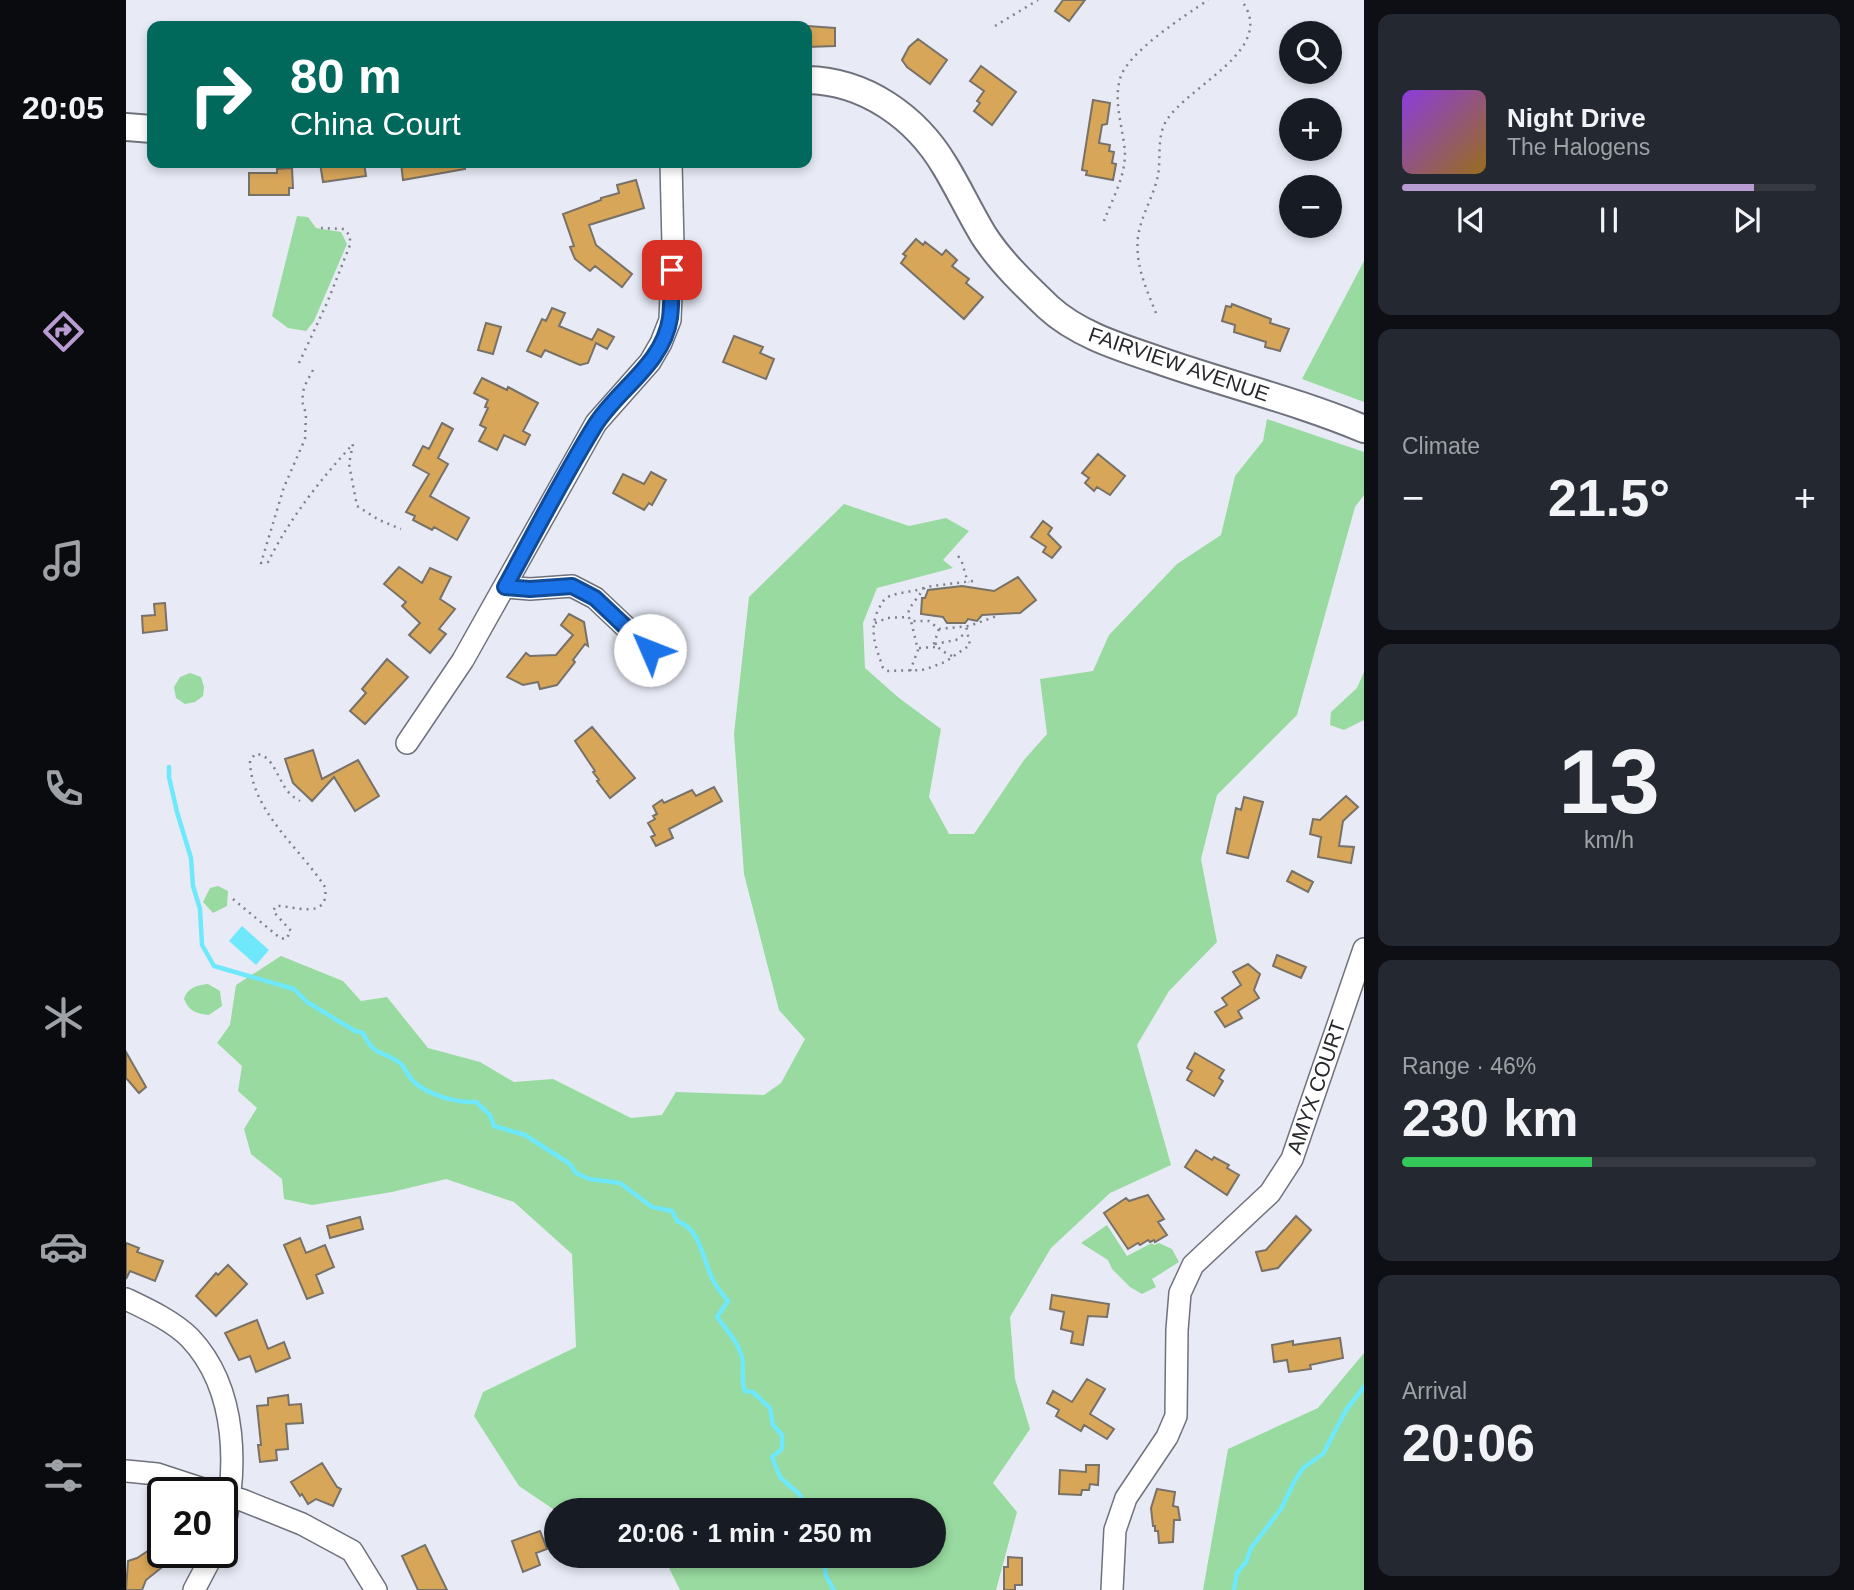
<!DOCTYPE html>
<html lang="en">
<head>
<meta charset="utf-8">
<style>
  body { margin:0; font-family:Helvetica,sans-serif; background:#242831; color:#f1f3f6; height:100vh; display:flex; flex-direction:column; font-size:26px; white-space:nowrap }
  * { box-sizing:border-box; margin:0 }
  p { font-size:23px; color:#9ea1a6 }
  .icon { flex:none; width:38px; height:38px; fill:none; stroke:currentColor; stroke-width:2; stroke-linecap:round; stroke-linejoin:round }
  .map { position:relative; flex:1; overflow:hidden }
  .side { display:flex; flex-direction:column; gap:14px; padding:14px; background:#0d0f14; width:490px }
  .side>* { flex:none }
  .hud { position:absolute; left:21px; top:21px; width:665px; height:147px; border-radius:14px; box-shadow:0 4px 10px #0003; background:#00695c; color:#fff; overflow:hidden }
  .fabs { position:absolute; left:1153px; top:21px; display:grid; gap:14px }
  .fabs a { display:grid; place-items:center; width:63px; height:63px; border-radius:50%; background:#171b24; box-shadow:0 4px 10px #0003; font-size:35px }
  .speed { position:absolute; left:21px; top:1477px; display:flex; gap:14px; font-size:35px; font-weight:700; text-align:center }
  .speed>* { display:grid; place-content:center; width:91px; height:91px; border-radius:50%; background:#171b24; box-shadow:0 4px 10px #0003; line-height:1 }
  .speed .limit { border:4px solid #111; border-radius:10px; background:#fff; color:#111 }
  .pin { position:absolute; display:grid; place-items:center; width:60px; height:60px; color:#fff; margin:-30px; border-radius:14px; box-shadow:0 4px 10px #0006 }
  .me { position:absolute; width:77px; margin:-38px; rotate:314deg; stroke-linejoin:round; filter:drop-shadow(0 0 5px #0008) }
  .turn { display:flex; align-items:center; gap:24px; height:147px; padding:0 28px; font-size:32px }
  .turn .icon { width:91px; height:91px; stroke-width:2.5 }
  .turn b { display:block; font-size:49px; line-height:60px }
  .big { font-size:52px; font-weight:700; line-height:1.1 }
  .side .tile { flex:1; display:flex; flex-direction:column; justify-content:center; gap:10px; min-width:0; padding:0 24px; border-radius:14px; background:#242831 }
  .side .dial { align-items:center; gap:0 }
  .dial b { font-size:91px; line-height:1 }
  .song { display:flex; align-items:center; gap:21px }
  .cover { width:84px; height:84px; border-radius:10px; background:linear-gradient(135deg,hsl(270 70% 55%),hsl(40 70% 35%)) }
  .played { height:7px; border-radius:4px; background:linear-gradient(90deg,#b79bd1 85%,#363941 85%) }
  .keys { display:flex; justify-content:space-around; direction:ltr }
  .heat { display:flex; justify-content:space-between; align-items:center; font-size:38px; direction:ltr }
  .charge { height:10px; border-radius:5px; background:linear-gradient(90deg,#34c759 46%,#363941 0) }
  .trip { position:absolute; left:418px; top:1498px; width:402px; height:70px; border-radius:35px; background:#171b24; box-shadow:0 4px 10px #0003; font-weight:700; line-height:70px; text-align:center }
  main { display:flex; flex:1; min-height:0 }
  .tab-bar { display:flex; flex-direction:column; width:126px; justify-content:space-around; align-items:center; background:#090b0e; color:#9ea1a6 }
  .tab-bar .icon { width:49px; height:49px }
  .tab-bar .on { color:#b79bd1 }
  .tab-bar b { font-size:32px; color:#f1f3f6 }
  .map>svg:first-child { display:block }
  .green { fill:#98da9f }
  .water { fill:#6fe8fb }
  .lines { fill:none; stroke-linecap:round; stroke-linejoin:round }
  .stream { stroke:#6fe8fb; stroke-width:4.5 }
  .building { fill:#d8a659; stroke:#787168; stroke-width:2 }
  .minor-casing { stroke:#6f717c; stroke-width:24 }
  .major-casing { stroke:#6f717c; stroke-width:30 }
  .path { stroke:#80828a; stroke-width:2.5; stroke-dasharray:2 5; stroke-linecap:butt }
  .minor { stroke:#fff; stroke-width:21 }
  .major { stroke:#fff; stroke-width:26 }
  .route-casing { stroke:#114b97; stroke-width:18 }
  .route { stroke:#1a73e8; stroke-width:12 }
  .labels { text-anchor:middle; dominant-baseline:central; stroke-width:5; stroke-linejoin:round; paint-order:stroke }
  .street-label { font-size:21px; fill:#27282d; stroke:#fff }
</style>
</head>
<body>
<main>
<nav class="tab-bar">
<b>20:05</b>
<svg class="icon on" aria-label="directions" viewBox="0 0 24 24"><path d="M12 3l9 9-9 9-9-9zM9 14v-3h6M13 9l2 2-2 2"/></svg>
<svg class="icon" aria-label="music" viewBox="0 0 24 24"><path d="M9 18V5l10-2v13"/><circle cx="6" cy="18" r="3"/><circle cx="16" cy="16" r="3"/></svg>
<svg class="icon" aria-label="phone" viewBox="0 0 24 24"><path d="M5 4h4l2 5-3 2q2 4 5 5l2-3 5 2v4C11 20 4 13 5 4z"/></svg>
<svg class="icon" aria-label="climate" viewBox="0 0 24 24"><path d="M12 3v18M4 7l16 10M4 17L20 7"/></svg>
<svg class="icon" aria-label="car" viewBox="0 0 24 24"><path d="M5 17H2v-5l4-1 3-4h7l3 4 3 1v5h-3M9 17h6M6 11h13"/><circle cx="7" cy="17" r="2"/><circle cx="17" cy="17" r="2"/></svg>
<svg class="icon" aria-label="filters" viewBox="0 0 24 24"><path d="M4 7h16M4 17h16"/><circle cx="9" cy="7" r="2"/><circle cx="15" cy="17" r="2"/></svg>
</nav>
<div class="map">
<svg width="1238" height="1590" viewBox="0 0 1238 1590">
  <rect width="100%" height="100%" fill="#e8ebf6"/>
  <!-- green -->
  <path class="green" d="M171,216L182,217L190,228L215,232L221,244L188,321L180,331L162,328L146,316Z
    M1238,261V402L1176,379Z
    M1141,419L1238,452V495L1229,507L1171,715L1091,795L1075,859L1091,942L1043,991L1011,1045L1045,1165L984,1193L925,1248L884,1317L889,1379L904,1429L867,1483L891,1512L870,1590H554L537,1556H808V1510L430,1511L393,1486L348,1416L357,1392L450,1347L446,1254L388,1202L320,1179L266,1192L186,1205L158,1199L156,1179L125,1154L118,1129L131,1108L112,1091L116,1066L91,1043L104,1025L110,985L155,956L217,981L235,1001L261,997L302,1048L354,1062L388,1082L427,1079L505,1118L536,1115L550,1092L638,1095L655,1083L679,1039L653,1010L618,874L608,734L623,597L718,504L783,526L820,518L843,531L817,560L827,568L751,588L737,623L739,668L773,698L815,729L803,797L823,834H848L898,760L921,734L914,679L967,671L983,635L1051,564L1095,535L1109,476L1137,441Z
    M1238,672V720L1218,730L1204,725L1205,712L1231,688Z
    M64,673L75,677L78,687L77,696L69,702L59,704L50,698L48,687L54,677Z
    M92,886L102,891L101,906L87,913L77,902L84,888Z
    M82,984L94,991L96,1006L83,1015C69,1013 64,1012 58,999C61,988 71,985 82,984Z
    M981,1225L1001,1256L1026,1243L1028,1245L1033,1243L1046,1249L1053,1262L1026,1279L1030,1287L1016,1294L1004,1287L986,1269L982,1260L955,1243Z
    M1238,1353V1590H1077L1102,1449L1192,1408Z"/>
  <!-- water -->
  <path class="water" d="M116,926L143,950L130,965L103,941Z"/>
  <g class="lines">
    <!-- stream -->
    <path class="stream" d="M43,767V777L51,812L65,858L67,886L74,909L76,945L88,966L168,989L181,1002L229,1031L237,1033C249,1058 255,1049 274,1063C279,1067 282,1076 287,1081C302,1095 330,1103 350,1102L364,1115L368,1126L399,1135L444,1164L450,1173L463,1179L494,1183L526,1207L546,1211L551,1221C576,1229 577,1264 588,1282C592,1289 597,1295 602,1301L591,1317C600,1329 612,1342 616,1357C619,1369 614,1377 619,1391L627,1392L644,1408L647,1425L656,1435V1449L646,1457L654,1477L674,1495L680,1510
      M697,1556L700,1576L708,1590
      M1108,1590L1111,1573L1120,1562L1125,1548L1155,1509L1168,1482L1177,1468L1197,1454L1220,1410L1238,1387"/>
  </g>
  <!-- building -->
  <path class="building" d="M937,0H959L943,21L929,11Z
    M681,26L709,28V46L681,47Z
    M792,39L821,60L804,84L781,67L776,60L783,47Z
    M855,66L890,92L866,125L848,111L854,103L851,101L858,91L844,81Z
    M967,100L984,103L981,124L976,125L973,143L984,145L983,151L988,152L986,163L990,164L987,180L960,175L961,171L956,170Z
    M194,163H238L240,176L197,182Z
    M275,163H338L339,169L277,180Z
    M166,168L167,188H163V195H123V173H151V169Z
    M510,180L518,208L463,225L470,245L506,274L496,287L469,266L464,271L449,259L444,247L448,246L437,214L475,200V198L493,193L491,185Z
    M790,239L797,245L799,242L816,255L820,250L831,260L826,266L843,279L840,283L857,297L838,319L775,263L780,256L777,254Z
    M1106,304L1145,319L1144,323L1163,329L1154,351L1139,347L1140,342L1108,332L1109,325L1096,321L1100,306L1105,307Z
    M426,308L439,313L433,326L466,340L472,329L488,337L481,349L470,343L462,363L454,365L419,350L415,357L401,351L416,319L420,321Z
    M360,323L375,327L367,354L352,350Z
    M608,336L637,347L634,353L648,359L640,379L597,362Z
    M356,378L381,390L382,387L412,403L397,431L404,435L399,445L378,435L371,450L353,441L360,428L354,425L362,408L359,407L362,400L348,393Z
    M316,423L327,429L312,458L322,464L304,496L343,518L331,540L308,527L306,530L287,520L289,516L280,512L303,474L287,465L297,446L303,449Z
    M972,454L999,476L984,495L971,487L968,491L959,483L963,478L956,473Z
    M525,472L540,480L526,505L523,503L518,510L487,493L497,474L518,484Z
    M917,521L926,528L922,534L935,547L926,558L917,552L920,547L905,537Z
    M273,567L296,583L304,568L325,577L314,599L329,609L313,629L320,634L304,653L283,635L294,623L276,606L280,602L258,584Z
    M892,577L910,600L894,613L856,615L851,621L842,619L839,623H821L817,617L795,614L796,598H799L802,590L836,586L868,591Z
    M39,603L41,630L17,633L16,616L29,615L28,604Z
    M443,614L458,622L462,646L459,644L447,660L449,662L431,685L414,689L412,682L397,685L381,677L400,653L404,656L430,655L447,635L435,625Z
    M261,659L282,677L239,724L224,711L240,693L236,689Z
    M466,727L509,778L484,798L471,781L473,780L467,772L469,771L449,741Z
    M187,750L196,779L232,760L253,796L229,811L208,777L186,801L167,783L159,759Z
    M588,787L596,801L543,829L547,838L530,846L525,837L529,835L522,823L529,819L527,816L531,814L527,806L536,800L538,803L566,790L570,796Z
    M1220,796L1232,807L1217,821L1213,846L1228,847L1225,863L1192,857L1195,837L1184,834L1187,819L1194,820Z
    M1118,797L1137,802L1122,858L1101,853L1110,808L1115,810Z
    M1166,871L1187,882L1182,892L1161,881Z
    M1151,955L1180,967L1175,978L1147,966Z
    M1122,964L1134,974L1128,990L1133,998L1112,1011L1116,1018L1099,1027L1089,1012L1101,1005L1096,998L1115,985L1107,972Z
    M0,1052L20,1087L13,1093L0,1078Z
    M1069,1053L1098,1070L1093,1078L1097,1081L1088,1096L1061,1080L1066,1071L1061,1068Z
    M1070,1150L1086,1160L1088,1157L1103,1165L1101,1168L1113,1175L1101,1195L1059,1167Z
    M1022,1195L1038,1219L1032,1222L1041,1235L1029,1242L1028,1240L1024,1242L1022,1240L1014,1245L1012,1243L1002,1249L978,1213L1000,1198L1003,1201Z
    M1170,1216L1185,1230L1152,1268L1136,1271L1130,1252L1140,1250Z
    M234,1217L237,1229L204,1238L201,1226Z
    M174,1238L180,1253L199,1245L208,1267L190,1275L197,1293L181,1299L158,1245Z
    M0,1243L13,1248L11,1252L37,1261L29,1281L4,1271L0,1279Z
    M102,1265L121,1284L90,1316L70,1296L90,1273L92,1275Z
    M926,1295L983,1304L981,1317L962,1316L957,1345L945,1343L947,1332L935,1329L938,1312L924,1309Z
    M131,1320L142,1349L158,1342L164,1358L130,1372L124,1356L113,1360L99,1333Z
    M1214,1338L1217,1358L1184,1365L1185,1369L1163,1372L1161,1360L1148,1362L1146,1345L1167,1341V1345Z
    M961,1379L979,1389L964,1414L988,1429L981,1439L958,1425L955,1431L930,1416L933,1410L921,1403L927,1391L946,1402Z
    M162,1395L163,1405L175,1404L177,1423L160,1424L162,1449L150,1450L151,1460L134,1462L132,1445H135L131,1406L142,1405V1398Z
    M196,1463L211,1487L215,1489L207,1506L190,1499L182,1504L176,1494L174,1496L165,1482Z
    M960,1465H973L972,1485L964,1484L963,1490H956L955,1495L933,1494L934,1470L960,1472Z
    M1031,1489L1049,1492L1047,1506L1052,1507L1054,1520H1048L1047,1542L1033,1543L1032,1531H1029V1526H1027L1025,1508Z
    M414,1531L421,1549L410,1553L414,1565L397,1572L386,1541Z
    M37,1541V1552H55L20,1580L16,1590H0L2,1561L11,1558Z
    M299,1545L321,1590H292L276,1556Z
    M882,1557L896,1558V1585H889V1590H878V1567H882Z"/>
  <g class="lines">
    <defs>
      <path id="minor" d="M379,587L404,589L446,586L469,598L524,650
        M281,743L337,660L470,423L524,362L535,343L544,320L547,245L545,163
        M0,1299C21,1309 47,1321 64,1338C113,1390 112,1472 96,1537
        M0,1471L31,1474L89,1493
        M96,1494L116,1500L176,1524L226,1551L250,1590
        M68,1590L88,1552
        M986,1590L989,1530L1000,1498L1041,1437L1050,1416L1051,1330L1054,1293L1067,1265L1144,1193L1166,1159L1238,949"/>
      <path id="major" d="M681,80C739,81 790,117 819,166C833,189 844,213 858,236C875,262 899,285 922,307C950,333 990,346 1026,358C1096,383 1169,400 1238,429
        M0,127L26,129"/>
    </defs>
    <!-- minor casing -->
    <use href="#minor" class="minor-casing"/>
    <!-- major casing -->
    <use href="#major" class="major-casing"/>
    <!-- path -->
    <path class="path" d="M869,26L912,0
      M978,221C986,200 999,177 999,154C998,130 987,104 994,79C1001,52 1059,16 1082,0
      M1030,313C1020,288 1009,265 1012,237C1015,215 1028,196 1032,175C1035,158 1031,139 1039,123C1059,86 1154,50 1115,0
      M173,363L201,303L224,245V236L218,229L195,228
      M187,370L178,387L176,401L180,414L179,439L158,487L135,563L142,562C164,518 194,480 227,444L223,464L231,506L253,520L275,529
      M832,556C839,564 837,573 843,582
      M847,581L799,587L783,609L782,616L785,621H803L813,629L843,626L871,616
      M798,588C787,592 774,592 764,596C758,598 756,603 753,608C742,630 750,647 757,668L761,671L796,670L806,667L819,662L844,645L840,626
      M749,623L761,618L782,617
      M809,644L808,643L813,629
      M793,648L811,647
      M826,656L816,651L809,644L830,640L841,632
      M784,671L792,650L785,621
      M107,899L154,938L160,939L165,931L147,911L150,906C167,905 204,922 199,887C174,848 125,811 124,761L129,754C147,754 151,778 161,790C164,795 169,798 174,801"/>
    <!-- minor -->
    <use href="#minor" class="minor"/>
    <!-- major -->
    <use href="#major" class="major"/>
  </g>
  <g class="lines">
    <defs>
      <path id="route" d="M524,650L469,598L446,586L404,589L379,587C408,534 436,479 468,427C490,390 537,365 544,318C546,302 545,286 546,270"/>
    </defs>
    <!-- route casing -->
    <use href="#route" class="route-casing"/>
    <!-- route -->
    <use href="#route" class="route"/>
  </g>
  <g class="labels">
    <!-- street labels -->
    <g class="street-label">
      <text transform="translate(1053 364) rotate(19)">FAIRVIEW AVENUE</text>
      <text transform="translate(1190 1087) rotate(-71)">AMYX COURT</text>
    </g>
  </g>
</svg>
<div class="fabs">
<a><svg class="icon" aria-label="search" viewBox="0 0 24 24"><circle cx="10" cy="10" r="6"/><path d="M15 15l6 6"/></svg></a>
<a>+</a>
<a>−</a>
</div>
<div class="speed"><div class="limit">20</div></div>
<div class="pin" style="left:546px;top:270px;background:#d93025"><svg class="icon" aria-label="arrive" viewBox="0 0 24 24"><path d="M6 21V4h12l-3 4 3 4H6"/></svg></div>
<svg class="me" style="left:524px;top:650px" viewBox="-20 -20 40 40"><circle r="19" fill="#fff"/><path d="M0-13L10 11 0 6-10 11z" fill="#1a73e8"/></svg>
<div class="trip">20:06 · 1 min · 250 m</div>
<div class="hud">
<div class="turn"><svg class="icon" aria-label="right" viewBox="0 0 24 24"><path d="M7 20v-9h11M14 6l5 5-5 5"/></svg><div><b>80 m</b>China Court</div></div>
</div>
</div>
<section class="side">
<div class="tile">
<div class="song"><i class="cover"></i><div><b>Night Drive</b><p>The Halogens</p></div></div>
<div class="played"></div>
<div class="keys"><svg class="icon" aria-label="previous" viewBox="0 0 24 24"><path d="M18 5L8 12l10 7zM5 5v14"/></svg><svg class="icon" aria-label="pause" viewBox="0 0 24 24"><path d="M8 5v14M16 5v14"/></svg><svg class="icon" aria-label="next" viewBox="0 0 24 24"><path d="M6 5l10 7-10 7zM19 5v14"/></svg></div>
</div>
<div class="tile"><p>Climate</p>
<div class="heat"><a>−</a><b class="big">21.5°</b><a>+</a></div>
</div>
<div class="tile dial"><b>13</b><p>km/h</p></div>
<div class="tile"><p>Range · 46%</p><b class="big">230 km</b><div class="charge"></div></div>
<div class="tile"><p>Arrival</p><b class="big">20:06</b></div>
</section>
</main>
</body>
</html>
